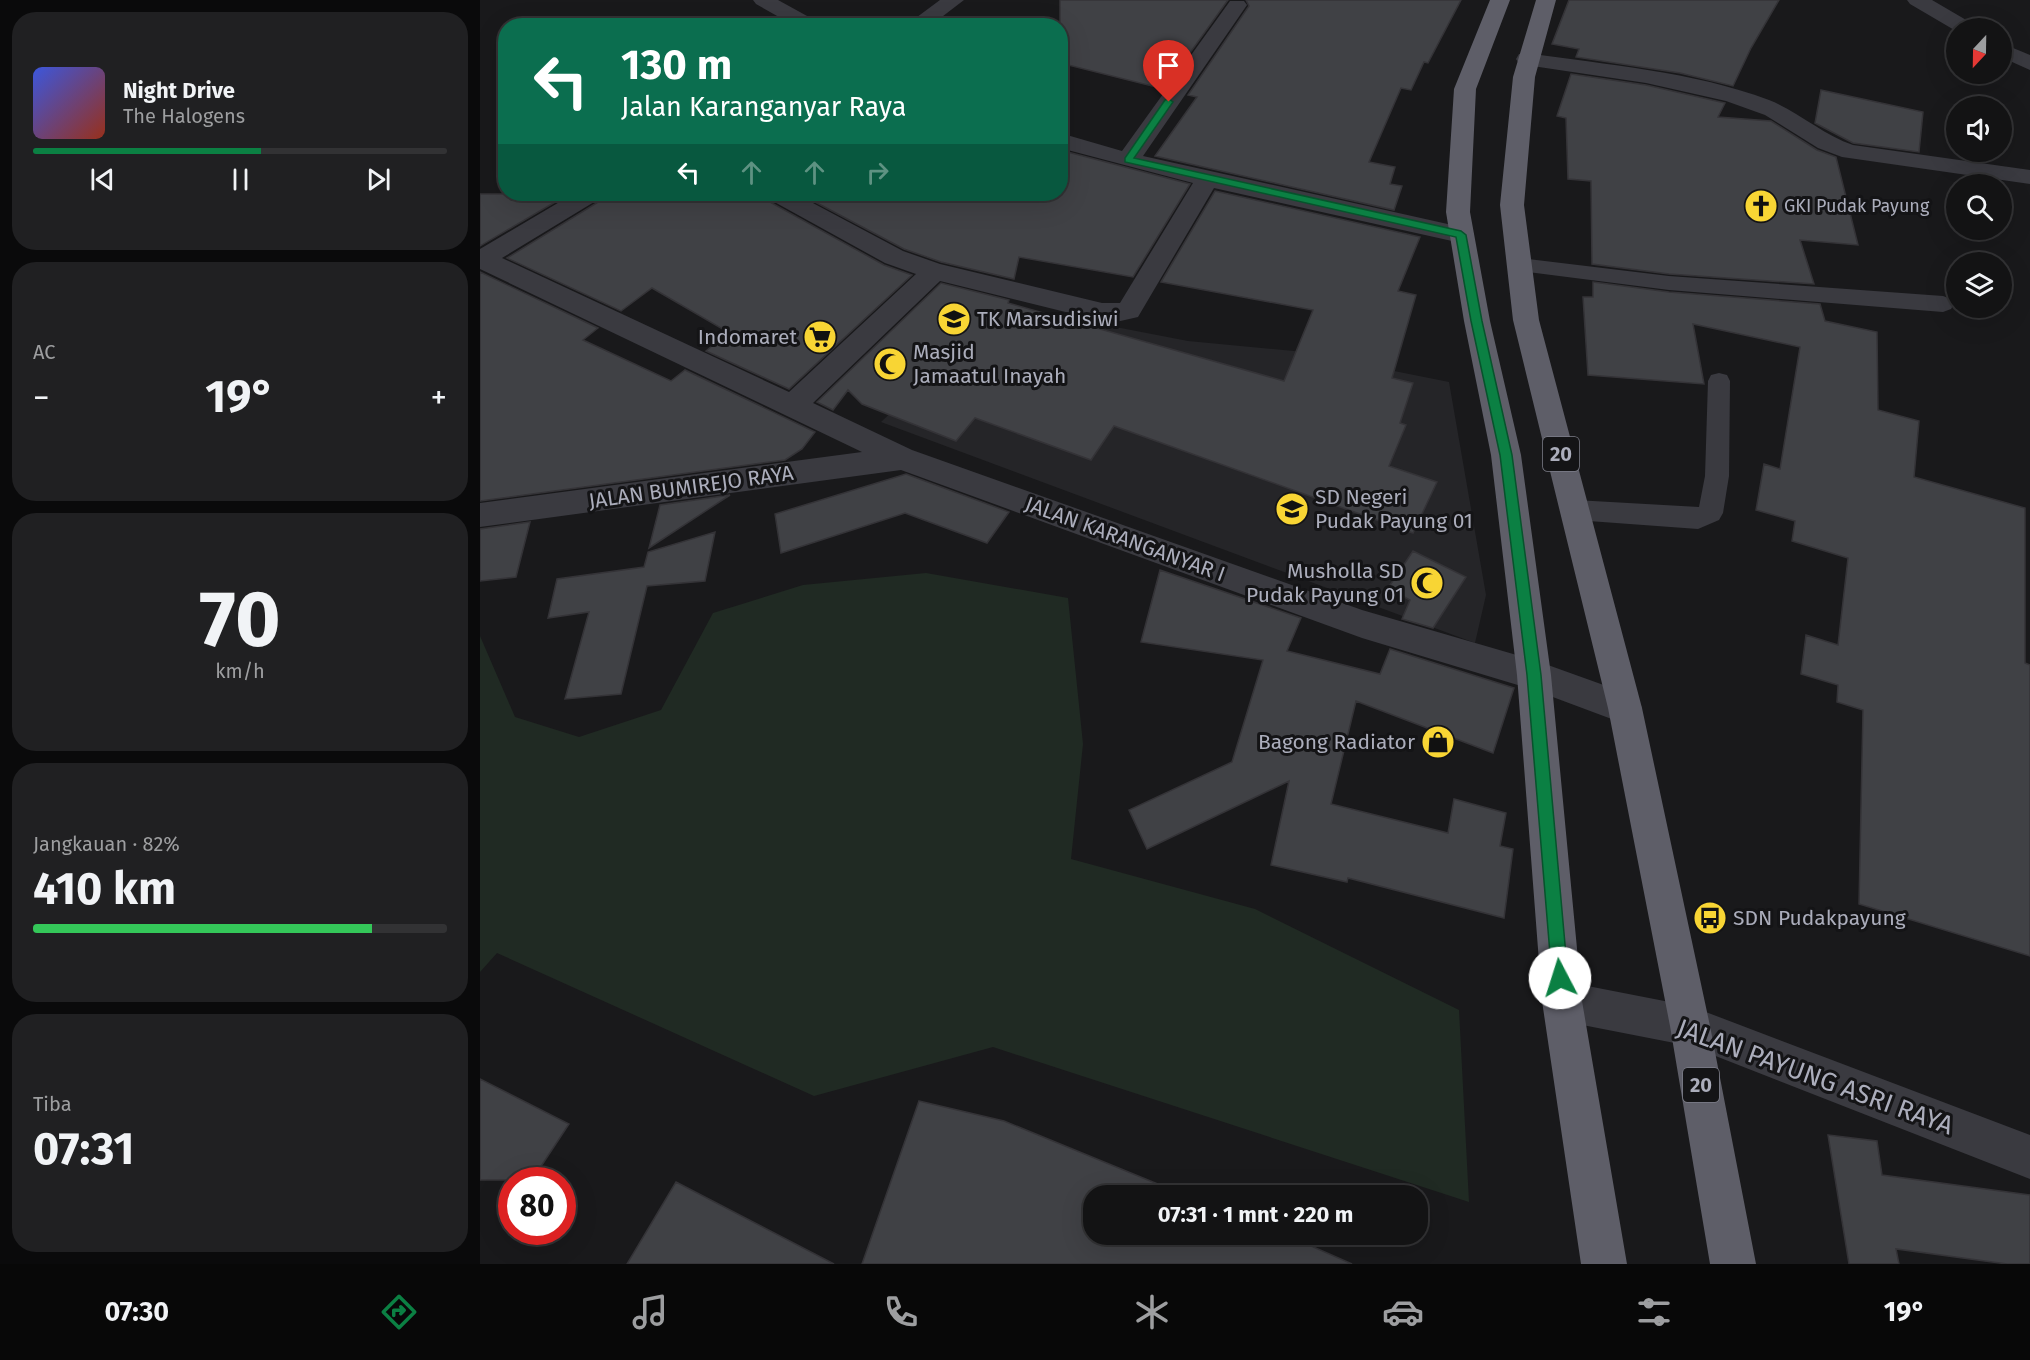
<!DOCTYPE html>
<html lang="id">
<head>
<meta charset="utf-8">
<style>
  body { margin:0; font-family:"Fira Sans",sans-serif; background:#202022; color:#f1f3f6; height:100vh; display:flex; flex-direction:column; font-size:22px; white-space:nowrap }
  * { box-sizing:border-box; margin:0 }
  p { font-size:20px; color:#9d9ea0 }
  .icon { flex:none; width:33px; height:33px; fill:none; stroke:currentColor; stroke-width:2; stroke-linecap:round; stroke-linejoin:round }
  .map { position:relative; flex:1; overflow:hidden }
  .details { display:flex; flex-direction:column; gap:12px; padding:12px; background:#0a0a0b; width:480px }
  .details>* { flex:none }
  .top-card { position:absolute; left:18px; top:18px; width:570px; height:183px; border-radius:24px; box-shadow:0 6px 24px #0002,0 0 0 2px #323234; background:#0b6e4f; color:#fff; overflow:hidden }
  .needle { width:39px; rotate:202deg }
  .tools { position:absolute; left:1466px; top:18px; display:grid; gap:12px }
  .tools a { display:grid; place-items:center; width:66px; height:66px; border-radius:50%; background:#131314; box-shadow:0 6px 24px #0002,0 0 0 2px #323234; font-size:30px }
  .speed { position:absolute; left:18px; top:1167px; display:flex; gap:12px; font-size:30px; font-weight:700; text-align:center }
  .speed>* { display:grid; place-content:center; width:78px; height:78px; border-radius:50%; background:#131314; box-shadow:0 6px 24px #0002,0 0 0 2px #323234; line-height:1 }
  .speed .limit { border:9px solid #d22; background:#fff; color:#111 }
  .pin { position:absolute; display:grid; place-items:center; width:51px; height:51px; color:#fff; margin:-62px -26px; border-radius:50% 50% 50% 0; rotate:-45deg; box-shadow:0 0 6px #0007 }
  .pin .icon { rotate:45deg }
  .me { position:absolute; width:66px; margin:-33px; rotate:355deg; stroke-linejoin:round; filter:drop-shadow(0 0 4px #0008) }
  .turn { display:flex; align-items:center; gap:21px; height:126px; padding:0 24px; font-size:27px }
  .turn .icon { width:78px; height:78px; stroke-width:2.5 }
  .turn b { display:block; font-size:42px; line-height:51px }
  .lanes { display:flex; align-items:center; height:57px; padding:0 24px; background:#0003; justify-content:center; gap:30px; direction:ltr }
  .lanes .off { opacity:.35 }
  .big { font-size:45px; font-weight:700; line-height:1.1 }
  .details .card { flex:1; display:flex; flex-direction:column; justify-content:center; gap:9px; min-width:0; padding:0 21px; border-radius:24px; background:#202022 }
  .details .dial { align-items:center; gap:0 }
  .dial b { font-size:78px; line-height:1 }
  .song { display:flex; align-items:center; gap:18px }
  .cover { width:72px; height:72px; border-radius:9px; background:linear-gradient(135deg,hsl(230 70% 55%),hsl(10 70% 35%)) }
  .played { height:6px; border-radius:3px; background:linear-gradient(90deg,#0b8043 55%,#323234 55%) }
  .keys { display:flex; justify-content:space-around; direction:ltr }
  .heat { display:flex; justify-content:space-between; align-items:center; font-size:33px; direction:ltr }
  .charge { height:9px; border-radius:4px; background:linear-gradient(90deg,#34c759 82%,#323234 0) }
  .trip { position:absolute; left:603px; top:1185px; width:345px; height:60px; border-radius:24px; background:#131314; box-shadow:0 6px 24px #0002,0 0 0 2px #323234; font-weight:700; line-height:60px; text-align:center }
  .tabs { display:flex; height:96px; justify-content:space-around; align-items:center; background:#080808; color:#9d9ea0 }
  .tabs .icon { width:42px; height:42px }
  .tabs .selected { color:#0b8043 }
  .tabs b { font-size:27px; color:#f1f3f6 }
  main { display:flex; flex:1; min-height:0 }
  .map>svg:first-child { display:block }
  .built { fill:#252528 }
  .green { fill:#202a23 }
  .building { fill:#404145; stroke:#343337; stroke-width:1.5 }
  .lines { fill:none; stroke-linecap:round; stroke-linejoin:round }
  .service { fill:#3a3a40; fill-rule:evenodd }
  .minor { fill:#3a3a40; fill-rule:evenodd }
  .trunk { fill:#5e5e68; fill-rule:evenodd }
  .route { fill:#0b8043; stroke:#07532c; stroke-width:1.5 }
  .labels { text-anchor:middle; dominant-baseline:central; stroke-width:6; stroke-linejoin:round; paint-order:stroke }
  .far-poi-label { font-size:18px; fill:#abadbb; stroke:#141416; text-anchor:start }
  .shield { fill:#141416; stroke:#7e7f8a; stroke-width:1.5 }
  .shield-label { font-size:20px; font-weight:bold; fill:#abadbb }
  .poi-label { font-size:21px; fill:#abadbb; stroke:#141416; text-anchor:start }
  .street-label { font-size:21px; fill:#abadbb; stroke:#141416 }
  .near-street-label { font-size:26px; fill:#abadbb; stroke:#141416 }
</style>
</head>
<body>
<main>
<section class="details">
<div class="card">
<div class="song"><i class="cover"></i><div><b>Night Drive</b><p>The Halogens</p></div></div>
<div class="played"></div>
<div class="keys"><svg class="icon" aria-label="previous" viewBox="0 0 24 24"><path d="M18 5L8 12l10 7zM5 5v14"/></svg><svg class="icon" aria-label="pause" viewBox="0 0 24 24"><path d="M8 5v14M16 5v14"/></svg><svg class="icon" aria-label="next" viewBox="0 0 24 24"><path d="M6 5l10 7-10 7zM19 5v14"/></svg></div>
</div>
<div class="card"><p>AC</p>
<div class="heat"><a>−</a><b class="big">19°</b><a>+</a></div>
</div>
<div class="card dial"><b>70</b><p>km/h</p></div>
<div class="card"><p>Jangkauan · 82%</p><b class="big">410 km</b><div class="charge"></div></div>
<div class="card"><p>Tiba</p><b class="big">07:31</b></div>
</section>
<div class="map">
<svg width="1550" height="1264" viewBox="0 0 1550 1264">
  <rect width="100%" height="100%" fill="#19191b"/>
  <!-- built -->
  <path class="built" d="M517,304L708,341L814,351L969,382L1006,595L995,643L401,422L481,346Z"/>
  <!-- green -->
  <path class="green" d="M446,573L588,598L603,744L591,859L775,909L979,1010L989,1202L513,1047L334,1096L17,953L0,972V636L35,717L99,737L181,710L233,613L323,585Z"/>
  <!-- building -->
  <path class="building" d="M580,0H748L684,89L580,63Z
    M766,0H981L948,63L944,62L931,90L921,88L889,162L915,167L910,184L922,186L914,210L675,156L717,97L708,95L769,6Z
    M1089,0H1299L1271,48L1253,86L1200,73L1096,57L1099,49L1072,44Z
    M1091,74L1166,85L1245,103L1238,117L1291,121L1337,150L1356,157L1378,245L1320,240L1334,284L1189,274L1112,264L1111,181L1088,179L1086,118L1077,116Z
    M1341,90L1443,112L1439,152L1373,143L1335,123Z
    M580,150L710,184L653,277L539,257L534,279L461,262L424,249L320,194H580Z
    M735,191L940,237L918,291L936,295L912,378L933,383L920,423L926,425L909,466L957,482L933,533L634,426L611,460L495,418L476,441L382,404L368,390L353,410L337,402L461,283L529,300L528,303L804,381L833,310L681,282Z
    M0,194H89L0,246Z
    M124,194H284L288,201L404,265L432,275L309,389L226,351L248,332L172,288L141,311L27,258L120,201Z
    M0,272L118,328L103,340L191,381L205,370L335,432L322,449L305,460L0,501Z
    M1113,282L1189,292L1340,304L1345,321L1397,332L1398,410L1439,421L1434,477L1545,508V663L1550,665V956L1379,904L1383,710L1357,702L1358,685L1321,674L1326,635L1358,645L1368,558L1312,541L1315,521L1276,510L1284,464L1300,469L1320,347L1213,324L1224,384L1108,375L1103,297H1113Z
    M426,474L529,512L507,543L425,513L301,553L295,514Z
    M250,495L169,548L180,505Z
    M50,522L36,577L0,581V529Z
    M235,532L225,581L167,586L141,694L85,699L109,612L68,618L77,579L164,567L168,552Z
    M933,551L986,577L953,628L922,619L930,600L908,588Z
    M680,570L821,618L807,651L900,674L910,649L1034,688L1013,753L876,701L851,804L968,833L974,799L1026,813L1020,846L1033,849L1024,918L868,878L867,882L791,865L809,781L667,849L649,810L752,762L783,660L661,642Z
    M0,1079L89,1124L52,1180H0Z
    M439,1101L524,1121L707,1196H614V1234H804L872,1264H382Z
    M1348,1135L1397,1141L1402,1175L1550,1195V1264H1527L1416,1249L1419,1264H1369Z
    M196,1182L354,1264H147Z"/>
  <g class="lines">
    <!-- service -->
    <path class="service" d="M1040,258L1189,276L1463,296L1471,299L1474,304L1471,309L1463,312L1189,290L1033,270L1030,265L1033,260Z
      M1239,373L1247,375L1250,381L1249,476L1243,513L1239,520L1218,529L1095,520L1086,517L1082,510L1086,503L1095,500L1219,507L1225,476L1228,381L1231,375Z"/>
    <!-- minor -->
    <path class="minor" d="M273,0H298L338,22L341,26H315L276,4Z
      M460,0H484L450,26H425Z
      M1427,0H1452L1493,24L1496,28H1476V31L1430,4Z
      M750,1H764L767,5L663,156L981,227L990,229L994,235L990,241L981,243L734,188L658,317L636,322L622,321L460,281L333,403L432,450L882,610L1054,660L1157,697L1162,708L1157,719L1145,724L1054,690L882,638L421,470L0,527V503L382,452L0,269V249L93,194H122L119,199L22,258L309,392L436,274L405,263L289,199L286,194H316L423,251L460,264L622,303H640L713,183L580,148V133L642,151Z
      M1521,43L1550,55V70L1521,57Z
      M1047,53C1127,65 1212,71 1289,100C1319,112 1343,135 1373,145L1550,170V184L1362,157L1338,148L1285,115L1246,101L1166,83L1039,64L1036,59L1039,54Z
      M1082,981L1210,1006L1550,1135V1179L1210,1046L1082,1021L1068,1015L1062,1001L1068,987Z"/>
    <!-- trunk -->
    <path class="trunk" d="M1010,0H1030L996,89L990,212L1010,321L1041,455L1071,675L1102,1001L1147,1264H1101L1062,1001L1037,675L1011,455L984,321L966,212L974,89Z
      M1056,0H1076L1055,77L1044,205L1059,320L1162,708L1230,1026L1276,1264H1230L1190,1026L1128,708L1033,320L1020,205L1033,77Z"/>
  </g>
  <!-- route -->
  <path class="route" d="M689,99L693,102L654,158L981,231L986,235L1002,321L1032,455L1061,675L1088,978L1086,984L1080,986L1074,984L1072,978L1047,675L1020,455L991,321L976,237L645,162V158L685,100Z"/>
  <!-- icons -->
  <defs>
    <symbol id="church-disc" viewBox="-11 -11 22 22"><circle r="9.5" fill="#f8d534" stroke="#141416"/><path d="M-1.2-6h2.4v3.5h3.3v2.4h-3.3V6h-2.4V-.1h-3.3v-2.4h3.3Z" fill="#111"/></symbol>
    <symbol id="school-disc" viewBox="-11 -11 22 22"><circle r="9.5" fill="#f8d534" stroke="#141416"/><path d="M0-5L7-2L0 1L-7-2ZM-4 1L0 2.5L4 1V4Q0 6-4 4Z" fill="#111"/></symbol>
    <symbol id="supermarket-disc" viewBox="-11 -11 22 22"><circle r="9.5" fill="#f8d534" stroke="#141416"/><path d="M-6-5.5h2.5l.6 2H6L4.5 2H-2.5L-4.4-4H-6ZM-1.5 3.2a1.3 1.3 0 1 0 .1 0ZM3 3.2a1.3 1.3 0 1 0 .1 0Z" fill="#111"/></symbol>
    <symbol id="mosque-disc" viewBox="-11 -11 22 22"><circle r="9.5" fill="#f8d534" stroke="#141416"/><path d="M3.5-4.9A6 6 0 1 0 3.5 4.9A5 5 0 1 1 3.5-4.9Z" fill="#111"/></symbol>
    <symbol id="shop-disc" viewBox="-11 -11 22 22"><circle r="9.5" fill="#f8d534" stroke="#141416"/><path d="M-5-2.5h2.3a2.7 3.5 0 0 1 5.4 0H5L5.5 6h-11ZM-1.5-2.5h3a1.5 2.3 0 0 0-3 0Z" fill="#111"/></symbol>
    <symbol id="bus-disc" viewBox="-11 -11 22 22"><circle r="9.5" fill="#f8d534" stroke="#141416"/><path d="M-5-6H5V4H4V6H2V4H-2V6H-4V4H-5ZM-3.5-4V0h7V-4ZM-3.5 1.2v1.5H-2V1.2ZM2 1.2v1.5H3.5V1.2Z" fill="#111"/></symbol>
  </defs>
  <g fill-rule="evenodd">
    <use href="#church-disc" x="1262" y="187" width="38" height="38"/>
    <use href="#school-disc" x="455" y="300" width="38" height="38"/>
    <use href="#supermarket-disc" x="321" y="318" width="38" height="38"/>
    <use href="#mosque-disc" x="391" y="345" width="38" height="38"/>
    <use href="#school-disc" x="793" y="490" width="38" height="38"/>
    <use href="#mosque-disc" x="928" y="564" width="38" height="38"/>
    <use href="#shop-disc" x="939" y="723" width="38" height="38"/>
    <use href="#bus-disc" x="1211" y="899" width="38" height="38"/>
  </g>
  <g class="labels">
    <!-- far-poi labels -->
    <g class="far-poi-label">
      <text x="1304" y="206">GKI Pudak Payung</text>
    </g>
    <!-- shield labels -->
    <g class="shield">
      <rect x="1063" y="437" width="36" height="34" rx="4.5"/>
      <rect x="1203" y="1068" width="36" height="34" rx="4.5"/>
    </g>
    <g class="shield-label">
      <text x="1081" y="454">20</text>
      <text x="1221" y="1085">20</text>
    </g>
    <!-- poi labels -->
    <g class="poi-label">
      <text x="497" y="319">TK Marsudisiwi</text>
      <text x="317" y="337" text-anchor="end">Indomaret</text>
      <text x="433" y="352">Masjid<tspan x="433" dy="24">Jamaatul Inayah</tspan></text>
      <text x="835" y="497">SD Negeri<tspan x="835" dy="24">Pudak Payung 01</tspan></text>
      <text x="924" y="571" text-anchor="end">Musholla SD<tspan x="924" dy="24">Pudak Payung 01</tspan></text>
      <text x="935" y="742" text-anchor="end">Bagong Radiator</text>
      <text x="1253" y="918">SDN Pudakpayung</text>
    </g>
    <!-- street labels -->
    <g class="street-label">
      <text transform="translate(211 487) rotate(-8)">JALAN BUMIREJO RAYA</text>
      <text transform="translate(645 539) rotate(20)">JALAN KARANGANYAR I</text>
    </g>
    <!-- near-street labels -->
    <g class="near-street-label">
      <text transform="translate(1335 1077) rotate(20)">JALAN PAYUNG ASRI RAYA</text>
    </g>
  </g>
</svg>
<div class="tools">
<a><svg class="needle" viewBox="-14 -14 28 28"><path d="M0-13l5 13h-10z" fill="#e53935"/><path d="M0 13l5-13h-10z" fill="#9d9ea0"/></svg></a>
<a><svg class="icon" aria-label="sound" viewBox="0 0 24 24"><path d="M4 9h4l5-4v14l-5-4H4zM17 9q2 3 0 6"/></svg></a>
<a><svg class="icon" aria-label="search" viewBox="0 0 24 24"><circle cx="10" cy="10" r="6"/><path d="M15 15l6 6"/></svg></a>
<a><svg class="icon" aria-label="layers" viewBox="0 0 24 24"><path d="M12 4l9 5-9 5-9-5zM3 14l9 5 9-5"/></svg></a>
</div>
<div class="speed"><div class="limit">80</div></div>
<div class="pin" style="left:689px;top:102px;background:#d93025"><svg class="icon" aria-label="arrive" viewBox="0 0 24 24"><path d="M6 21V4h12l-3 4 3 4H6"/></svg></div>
<svg class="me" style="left:1080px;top:978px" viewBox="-20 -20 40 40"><circle r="19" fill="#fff"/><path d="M0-13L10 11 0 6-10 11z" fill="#0b8043"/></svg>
<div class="trip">07:31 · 1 mnt · 220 m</div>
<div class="top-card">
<div class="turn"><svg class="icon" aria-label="left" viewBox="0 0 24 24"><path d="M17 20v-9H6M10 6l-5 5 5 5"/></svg><div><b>130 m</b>Jalan Karanganyar Raya</div></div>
<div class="lanes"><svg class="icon" aria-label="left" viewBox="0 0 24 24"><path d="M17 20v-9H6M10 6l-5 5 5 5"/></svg><svg class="icon off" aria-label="ahead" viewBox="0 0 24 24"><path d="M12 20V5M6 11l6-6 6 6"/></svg><svg class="icon off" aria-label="ahead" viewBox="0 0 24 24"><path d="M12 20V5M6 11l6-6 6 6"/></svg><svg class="icon off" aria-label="right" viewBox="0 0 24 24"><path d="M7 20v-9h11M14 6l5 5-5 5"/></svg></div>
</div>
</div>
</main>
<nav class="tabs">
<b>07:30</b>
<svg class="icon selected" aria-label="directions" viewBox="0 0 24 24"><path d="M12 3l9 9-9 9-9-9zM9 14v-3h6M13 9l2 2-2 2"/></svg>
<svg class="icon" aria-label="music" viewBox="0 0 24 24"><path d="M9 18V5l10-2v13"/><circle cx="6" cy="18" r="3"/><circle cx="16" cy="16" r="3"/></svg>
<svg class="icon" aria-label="phone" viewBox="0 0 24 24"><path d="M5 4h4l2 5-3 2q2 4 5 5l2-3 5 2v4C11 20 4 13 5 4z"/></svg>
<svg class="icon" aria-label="climate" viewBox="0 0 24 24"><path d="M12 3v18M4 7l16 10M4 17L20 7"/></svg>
<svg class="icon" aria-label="car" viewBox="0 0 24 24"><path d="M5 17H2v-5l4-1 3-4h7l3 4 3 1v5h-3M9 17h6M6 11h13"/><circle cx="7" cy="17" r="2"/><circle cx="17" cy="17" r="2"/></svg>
<svg class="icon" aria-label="filters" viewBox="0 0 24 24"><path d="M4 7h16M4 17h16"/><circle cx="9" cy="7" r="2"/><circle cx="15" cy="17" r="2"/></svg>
<b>19°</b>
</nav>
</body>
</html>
